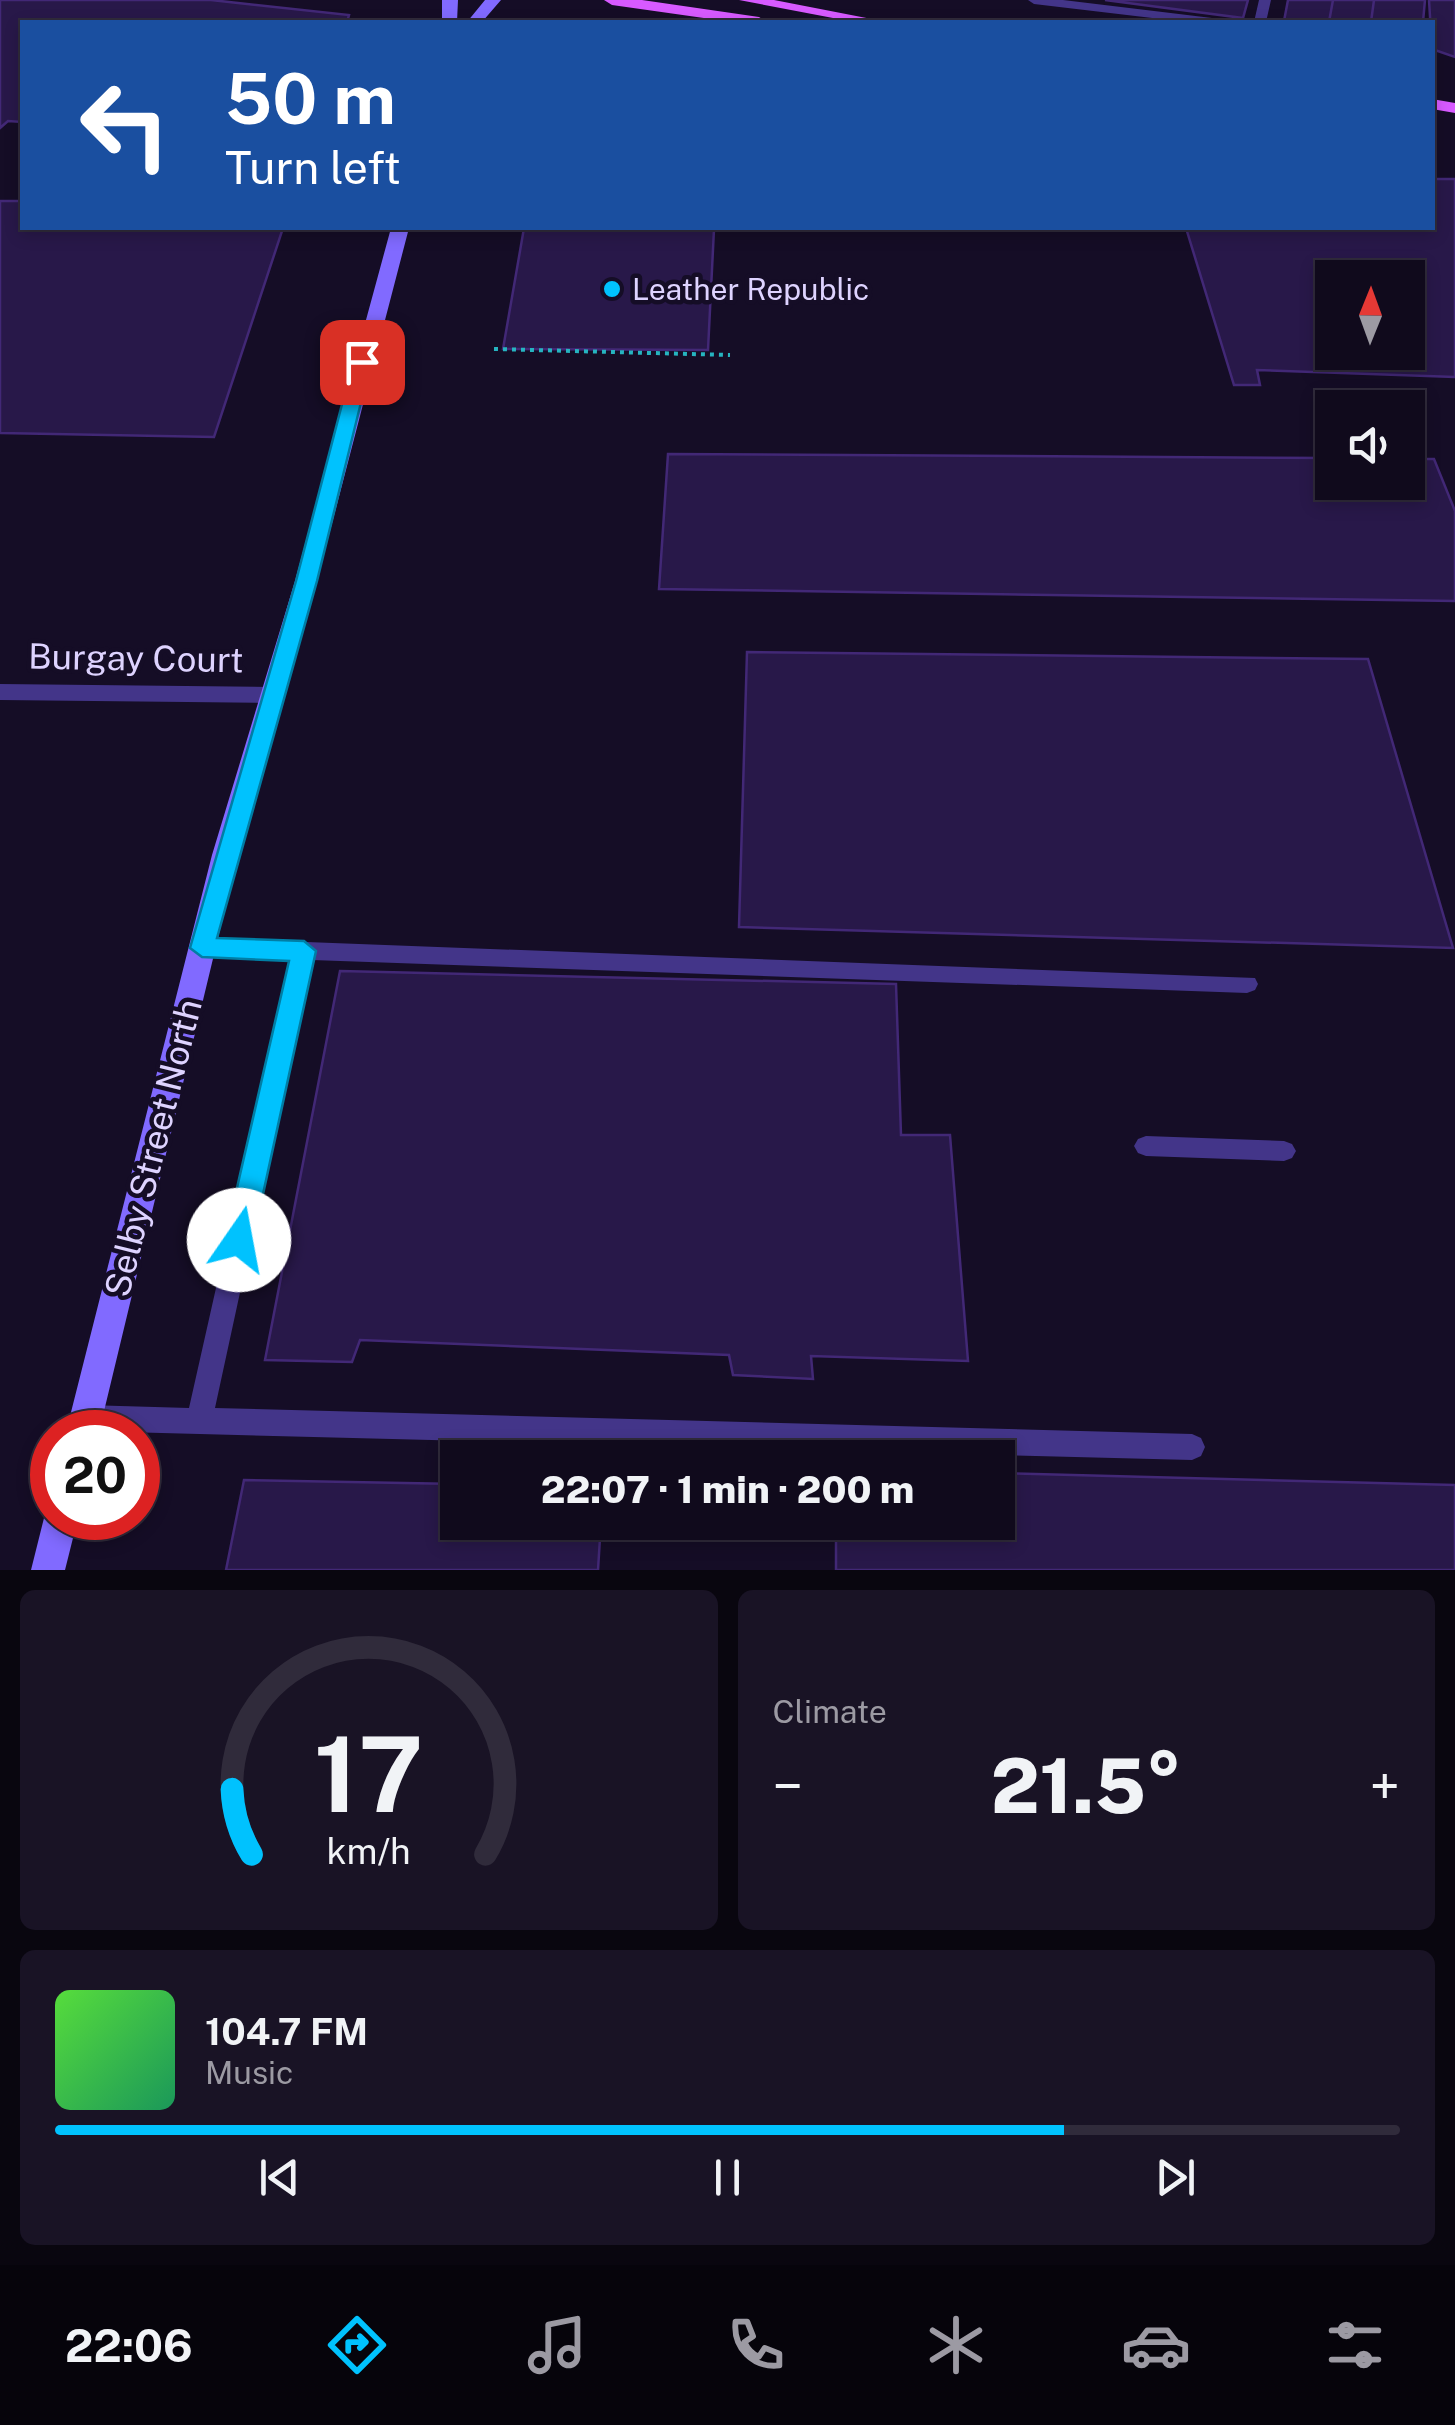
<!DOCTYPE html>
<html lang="en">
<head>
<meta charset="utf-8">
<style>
  body { margin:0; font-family:"Public Sans",sans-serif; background:#191325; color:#f1f3f6; height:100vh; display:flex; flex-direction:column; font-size:38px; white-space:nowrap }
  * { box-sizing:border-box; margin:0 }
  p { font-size:32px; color:#9c9aa3 }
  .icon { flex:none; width:55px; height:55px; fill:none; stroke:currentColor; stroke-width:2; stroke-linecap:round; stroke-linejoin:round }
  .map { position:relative; height:1570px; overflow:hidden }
  .panel { display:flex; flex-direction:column; gap:20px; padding:20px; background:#09060f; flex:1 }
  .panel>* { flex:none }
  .guide { position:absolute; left:20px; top:20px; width:1415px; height:210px; border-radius:0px; box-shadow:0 5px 15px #0003,0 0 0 2px #302b3b; background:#1a4fa0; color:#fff; overflow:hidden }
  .needle { width:65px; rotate:1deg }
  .fabs { position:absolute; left:1315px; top:260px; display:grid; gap:20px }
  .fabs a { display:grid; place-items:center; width:110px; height:110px; border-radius:0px; background:#100a1c; box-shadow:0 5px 15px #0003,0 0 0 2px #302b3b; font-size:50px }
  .speed { position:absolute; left:30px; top:1410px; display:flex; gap:20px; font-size:50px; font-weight:700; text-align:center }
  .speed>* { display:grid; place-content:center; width:130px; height:130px; border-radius:50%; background:#100a1c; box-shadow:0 5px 15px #0003,0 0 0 2px #302b3b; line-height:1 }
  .speed .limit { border:15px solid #d22; background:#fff; color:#111 }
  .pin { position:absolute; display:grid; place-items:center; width:85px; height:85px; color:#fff; margin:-42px; border-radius:20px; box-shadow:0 5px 15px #0006 }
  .me { position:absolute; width:110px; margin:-55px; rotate:12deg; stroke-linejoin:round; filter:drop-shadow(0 0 8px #0008) }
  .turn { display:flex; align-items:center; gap:35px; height:210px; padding:0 40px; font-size:45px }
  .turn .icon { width:130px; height:130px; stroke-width:2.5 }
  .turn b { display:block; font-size:70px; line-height:85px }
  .big { font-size:75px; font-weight:800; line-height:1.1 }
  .panel .tile { flex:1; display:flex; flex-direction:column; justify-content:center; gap:15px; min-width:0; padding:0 35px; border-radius:15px; background:#191325 }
  .panel .dial { align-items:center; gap:0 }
  .dial svg { height:260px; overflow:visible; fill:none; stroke:#302b3b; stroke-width:7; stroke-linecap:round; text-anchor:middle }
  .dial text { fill:#f1f3f6; stroke:none }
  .song { display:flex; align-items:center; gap:30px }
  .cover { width:120px; height:120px; border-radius:15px; background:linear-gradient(135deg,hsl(110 70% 55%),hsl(150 70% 35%)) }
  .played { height:10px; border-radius:5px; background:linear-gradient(90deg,#00c2fe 75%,#302b3b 75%) }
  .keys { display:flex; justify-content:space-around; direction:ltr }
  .heat { display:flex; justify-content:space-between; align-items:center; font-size:55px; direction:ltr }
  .panel .tiles { flex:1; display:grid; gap:20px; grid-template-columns:1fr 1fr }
  .tile:last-child { grid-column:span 2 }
  .trip { position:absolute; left:440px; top:1440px; width:575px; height:100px; border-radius:0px; background:#100a1c; box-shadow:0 5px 15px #0003,0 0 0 2px #302b3b; font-weight:800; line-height:100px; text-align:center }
  .tab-bar { display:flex; height:160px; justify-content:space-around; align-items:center; background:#06040b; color:#9c9aa3 }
  .tab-bar .icon { width:70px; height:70px }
  .tab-bar .current { color:#00c2fe }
  .tab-bar b { font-size:45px; color:#f1f3f6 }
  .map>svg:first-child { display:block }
  .building { fill:#281849; stroke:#422876; stroke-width:2.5; fill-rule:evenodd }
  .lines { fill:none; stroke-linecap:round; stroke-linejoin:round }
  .path { stroke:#26b4c0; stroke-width:4; stroke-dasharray:4 5; stroke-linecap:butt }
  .service { fill:#433589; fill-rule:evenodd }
  .minor { fill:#433589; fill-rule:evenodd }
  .secondary { fill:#816aff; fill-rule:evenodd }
  .primary { fill:#d75aff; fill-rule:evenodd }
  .route { fill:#00c2fe; stroke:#007ea5; stroke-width:2.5 }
  .poi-dot { fill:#00c2fe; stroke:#150d26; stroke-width:4 }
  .labels { text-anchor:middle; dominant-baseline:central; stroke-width:9; stroke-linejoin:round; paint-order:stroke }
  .far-poi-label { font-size:30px; fill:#ded3ff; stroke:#150d26; text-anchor:start }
  .street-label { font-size:35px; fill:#ded3ff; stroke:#150d26 }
</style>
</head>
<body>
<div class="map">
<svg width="1455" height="1570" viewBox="0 0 1455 1570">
  <rect width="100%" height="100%" fill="#150d26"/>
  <!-- building -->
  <path class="building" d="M0,0H211L349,15L347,22H22V122L8,121L0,128Z
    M1105,0H1248L1243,18Z
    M1288,0H1333L1329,22L1284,21Z
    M1333,0H1374L1371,22H1329Z
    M1374,0H1425L1423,22H1371Z
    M1429,0H1455V57L1432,49Z
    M1432,179H1455V377L1257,370L1260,385H1234L1186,228H1432ZM1332,278H1408V352H1332Z
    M0,201H22V228H283L214,437L0,433Z
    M524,228L714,229L708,350L503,349Z
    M668,454L1332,458V482H1408V459H1434L1455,511V601L659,589Z
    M747,652L1368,659L1453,948L739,927Z
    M340,971L896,984L901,1135H950L968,1361L811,1356L813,1379L733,1375L729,1355L360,1340L352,1362L265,1360Z
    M998,1473L1455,1485V1570H836V1522H998Z
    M244,1480L458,1484V1522H601L598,1570H226Z"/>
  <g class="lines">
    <!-- path -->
    <path class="path" d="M494,349L730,355"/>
    <!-- service -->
    <path class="service" d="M1028,0H1063L1212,18L1218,22H1186L1034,4Z
      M1259,0H1271L1266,22H1254Z
      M202,938L1255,978L1258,984L1255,990L1247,993L312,960L215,1408L1192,1434L1201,1438L1205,1447L1201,1456L1192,1460L86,1431L77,1427L73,1418L77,1409L86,1405L189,1408L290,959L202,956L194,953L191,947L194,941Z
      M1146,1136L1284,1141L1292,1144L1296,1151L1292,1158L1284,1161L1146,1156L1138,1153L1134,1146L1138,1139Z"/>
    <!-- minor -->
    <path class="minor" d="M0,684L271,687L283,695L271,703L0,700Z"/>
    <!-- secondary -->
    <path class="secondary" d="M442,0H458L457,22H442Z
      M485,0H501L482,22H467Z
      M391,228H409L317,581L238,855L99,1432H66L212,855L295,581Z
      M52,1504V1518H78L65,1570H31L44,1518Z"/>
    <!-- primary -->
    <path class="primary" d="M604,0H642L759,17L767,22H732L612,5Z
      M739,0H774L887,22H854Z
      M1432,99L1455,103V113L1432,109Z"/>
  </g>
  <!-- route -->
  <path class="route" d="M362,357L371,362L317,581L217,938L304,941L316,951L253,1240L249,1249L239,1253L229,1249L225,1240L289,961L202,957L190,948L296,581L353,362Z"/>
  <!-- markers -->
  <circle class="poi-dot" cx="612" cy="289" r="10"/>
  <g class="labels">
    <!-- far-poi labels -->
    <g class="far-poi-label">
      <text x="632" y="289">Leather Republic</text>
    </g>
    <!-- street labels -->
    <g class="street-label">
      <text transform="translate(136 658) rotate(1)">Burgay Court</text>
      <text transform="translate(153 1148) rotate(-76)">Selby Street North</text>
    </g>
  </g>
</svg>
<div class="fabs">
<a><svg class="needle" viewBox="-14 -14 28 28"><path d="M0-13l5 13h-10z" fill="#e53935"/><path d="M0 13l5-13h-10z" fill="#9c9aa3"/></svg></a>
<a><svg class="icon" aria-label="sound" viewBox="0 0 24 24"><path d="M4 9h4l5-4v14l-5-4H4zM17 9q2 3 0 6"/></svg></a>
</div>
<div class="speed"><div class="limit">20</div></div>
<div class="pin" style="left:362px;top:362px;background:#d93025"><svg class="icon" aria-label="arrive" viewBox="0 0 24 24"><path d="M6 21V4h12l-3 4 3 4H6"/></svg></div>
<svg class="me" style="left:239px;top:1240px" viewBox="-20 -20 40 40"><circle r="19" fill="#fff"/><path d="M0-13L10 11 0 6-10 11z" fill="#00c2fe"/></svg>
<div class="trip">22:07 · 1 min · 200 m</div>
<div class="guide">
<div class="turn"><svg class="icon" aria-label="left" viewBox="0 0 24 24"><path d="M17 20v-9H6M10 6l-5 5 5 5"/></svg><div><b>50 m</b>Turn left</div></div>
</div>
</div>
<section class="panel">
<div class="tiles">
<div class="tile dial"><svg viewBox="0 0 100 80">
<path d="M14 69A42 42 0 1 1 86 69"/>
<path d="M14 69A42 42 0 0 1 8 49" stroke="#00c2fe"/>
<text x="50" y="56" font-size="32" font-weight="700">17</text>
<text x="50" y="72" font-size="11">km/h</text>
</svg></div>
<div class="tile"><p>Climate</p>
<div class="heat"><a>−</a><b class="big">21.5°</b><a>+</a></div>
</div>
<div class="tile">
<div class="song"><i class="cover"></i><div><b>104.7 FM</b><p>Music</p></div></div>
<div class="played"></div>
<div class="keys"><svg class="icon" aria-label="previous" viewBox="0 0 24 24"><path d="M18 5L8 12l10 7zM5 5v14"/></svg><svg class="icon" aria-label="pause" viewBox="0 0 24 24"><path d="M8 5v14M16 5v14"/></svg><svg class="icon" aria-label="next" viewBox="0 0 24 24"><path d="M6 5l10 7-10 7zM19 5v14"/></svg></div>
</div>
</div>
</section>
<nav class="tab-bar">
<b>22:06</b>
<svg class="icon current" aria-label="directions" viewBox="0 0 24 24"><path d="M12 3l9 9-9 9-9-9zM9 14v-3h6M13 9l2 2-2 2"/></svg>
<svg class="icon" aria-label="music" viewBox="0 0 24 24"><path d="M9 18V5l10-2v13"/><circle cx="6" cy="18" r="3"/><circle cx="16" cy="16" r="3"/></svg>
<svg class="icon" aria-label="phone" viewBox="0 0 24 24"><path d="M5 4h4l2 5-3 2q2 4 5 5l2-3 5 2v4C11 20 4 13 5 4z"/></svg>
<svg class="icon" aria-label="climate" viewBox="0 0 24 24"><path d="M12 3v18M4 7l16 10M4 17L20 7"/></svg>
<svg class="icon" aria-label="car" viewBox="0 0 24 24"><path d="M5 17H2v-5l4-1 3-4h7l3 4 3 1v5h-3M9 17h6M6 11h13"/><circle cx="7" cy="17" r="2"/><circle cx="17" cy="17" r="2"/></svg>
<svg class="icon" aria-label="filters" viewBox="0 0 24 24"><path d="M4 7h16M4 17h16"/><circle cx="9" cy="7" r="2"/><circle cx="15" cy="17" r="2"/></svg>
</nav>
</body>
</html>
